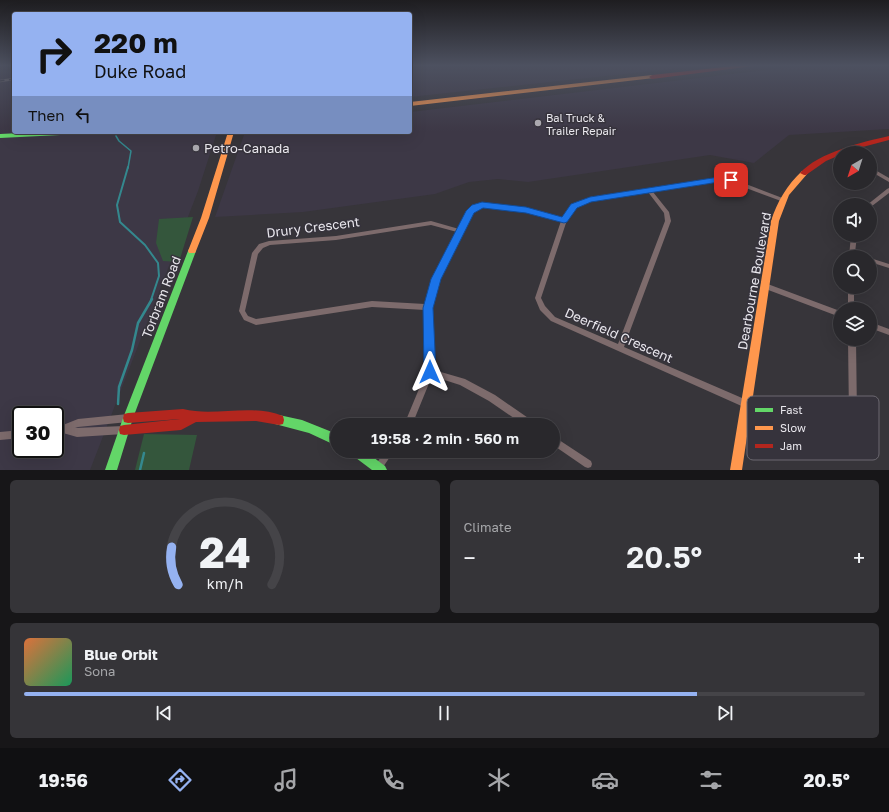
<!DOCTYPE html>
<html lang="en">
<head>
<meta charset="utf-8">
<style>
  body { margin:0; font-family:"Golos Text",sans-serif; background:#353438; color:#f1f3f6; height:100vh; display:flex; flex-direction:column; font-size:15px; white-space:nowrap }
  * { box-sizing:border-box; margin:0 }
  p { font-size:13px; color:#a5a6a9 }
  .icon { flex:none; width:22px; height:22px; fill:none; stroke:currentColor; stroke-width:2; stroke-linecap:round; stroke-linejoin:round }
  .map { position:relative; height:470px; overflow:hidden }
  .details { display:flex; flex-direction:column; gap:10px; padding:10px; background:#171618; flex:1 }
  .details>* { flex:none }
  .guide { position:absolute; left:12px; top:12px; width:400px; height:122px; border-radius:4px; box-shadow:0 4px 16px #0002,0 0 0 1px #454448; background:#95b2f1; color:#111; overflow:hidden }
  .needle { width:26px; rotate:219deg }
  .buttons { position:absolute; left:833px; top:146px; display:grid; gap:8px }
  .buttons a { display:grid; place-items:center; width:44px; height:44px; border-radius:50%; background:#29282c; box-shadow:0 4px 16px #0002,0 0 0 1px #454448; font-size:20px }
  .speed { position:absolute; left:12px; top:406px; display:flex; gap:8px; font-size:20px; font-weight:700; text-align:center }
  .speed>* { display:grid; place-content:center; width:52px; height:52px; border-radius:50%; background:#29282c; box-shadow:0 4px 16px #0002,0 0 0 1px #454448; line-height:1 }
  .speed .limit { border:2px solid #111; border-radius:6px; background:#fff; color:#111 }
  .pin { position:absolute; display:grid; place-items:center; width:34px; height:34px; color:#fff; margin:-17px; border-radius:8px; box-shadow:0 2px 6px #0006 }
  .me { position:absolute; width:44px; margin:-22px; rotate:0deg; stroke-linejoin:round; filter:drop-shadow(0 0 3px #0008) }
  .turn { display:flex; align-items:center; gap:14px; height:84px; padding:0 16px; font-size:18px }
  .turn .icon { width:52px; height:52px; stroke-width:2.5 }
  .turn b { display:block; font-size:28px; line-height:34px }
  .then { display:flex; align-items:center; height:38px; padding:0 16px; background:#0003; gap:8px; font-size:15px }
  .big { font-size:30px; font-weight:600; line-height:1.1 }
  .details .tile { flex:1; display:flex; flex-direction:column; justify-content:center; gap:6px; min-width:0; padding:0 14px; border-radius:6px; background:#353438 }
  .details .dial { align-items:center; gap:0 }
  .dial svg { height:104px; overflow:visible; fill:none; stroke:#454448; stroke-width:7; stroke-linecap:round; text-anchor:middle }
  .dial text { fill:#f1f3f6; stroke:none }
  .song { display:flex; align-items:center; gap:12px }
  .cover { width:48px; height:48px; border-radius:6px; background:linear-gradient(135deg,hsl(20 70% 55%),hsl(150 70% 35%)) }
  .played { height:4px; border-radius:2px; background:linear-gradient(90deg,#95b2f1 80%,#454448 80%) }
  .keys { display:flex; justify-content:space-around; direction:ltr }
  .heat { display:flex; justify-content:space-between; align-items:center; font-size:22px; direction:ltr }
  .details .tiles { flex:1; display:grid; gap:10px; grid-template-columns:1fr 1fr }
  .tile:last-child { grid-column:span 2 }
  .trip { position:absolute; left:330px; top:418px; width:230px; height:40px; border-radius:20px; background:#29282c; box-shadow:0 4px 16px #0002,0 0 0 1px #454448; font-weight:600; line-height:40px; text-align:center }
  .tab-bar { display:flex; height:64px; justify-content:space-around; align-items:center; background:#101012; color:#a5a6a9 }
  .tab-bar .icon { width:28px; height:28px }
  .tab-bar .active { color:#95b2f1 }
  .tab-bar b { font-size:18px; color:#f1f3f6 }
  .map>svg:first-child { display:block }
  .built { fill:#3d3846; fill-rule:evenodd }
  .green { fill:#34563c }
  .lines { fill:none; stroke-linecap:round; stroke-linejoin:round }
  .stream-far2 { stroke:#34888e; stroke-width:1.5 }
  .stream-far1 { stroke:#34888e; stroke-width:2 }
  .stream { stroke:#34888e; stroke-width:2.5 }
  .street { fill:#7d6b6c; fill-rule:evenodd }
  .fast { fill:#63d668; fill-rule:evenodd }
  .slow { fill:#ff974d; fill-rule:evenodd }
  .jam { fill:#b3261e; fill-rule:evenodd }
  .rail-casing { stroke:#797174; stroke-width:2.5 }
  .rail { stroke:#36333c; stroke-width:1.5; stroke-dasharray:4.5; stroke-linecap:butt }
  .route { fill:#1a73e8; stroke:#114b97 }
  .poi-dot { fill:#aba9af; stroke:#36333c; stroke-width:1.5 }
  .labels { text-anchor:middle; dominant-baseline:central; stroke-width:3; stroke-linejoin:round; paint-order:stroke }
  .far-poi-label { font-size:11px; fill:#eae8ee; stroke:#36333c; text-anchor:start }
  .poi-label { font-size:13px; fill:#eae8ee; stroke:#36333c; text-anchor:start }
  .street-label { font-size:13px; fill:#eae8ee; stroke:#36333c }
  .key { fill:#36333c; stroke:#6c6971; stroke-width:1 }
  .key-label { font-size:11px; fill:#eae8ee }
</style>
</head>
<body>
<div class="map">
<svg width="889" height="470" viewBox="0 0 889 470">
  <rect width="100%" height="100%" fill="#37353a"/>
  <!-- built -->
  <path class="built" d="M0,65H6L14,77V132H217L198,191L90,470H0ZM21,415H55V449H21Z
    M410,65H708L410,97Z
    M809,65H889V129L789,135L754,163L710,155L528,182L498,179L469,182L435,194L303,212L215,217L245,132H410V112Z"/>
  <!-- green -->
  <path class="green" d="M193,217L179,262L163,261L156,243L159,219Z
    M144,434L197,435L189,470H135Z"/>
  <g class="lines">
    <!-- stream-far2 -->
    <path class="stream-far2" d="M116,136L119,141L131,151L128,168"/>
    <!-- stream-far1 -->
    <path class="stream-far1" d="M128,167L117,205L120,222L145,245L158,263L159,276L151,300"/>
    <!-- stream -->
    <path class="stream" d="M118,404L119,387L132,350L138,323L152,299
      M140,470L144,453"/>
    <!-- street -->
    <path class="street" d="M870,167L889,178V182L870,171Z
      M719,178L733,179L785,199L786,200L785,201H781L730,182H719L653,192L669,212L671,221L624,347L749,401L750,404L749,407L746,408L551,321L540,310L535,298L561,221L526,212L483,207L473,212L439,279L431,307L434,370L465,379L495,395L534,422L535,425H524L489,401L460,385L432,376L412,425H404L426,372L425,310L372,307L256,325L244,320L239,311L252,253L259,244L269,241L336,236L431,221L459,229L469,210L482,203L526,208L563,218L572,205L590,197ZM648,192L664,213L665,221L618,344L555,317L545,306L541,298L567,220L576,207L591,201ZM431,225L457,232L433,279L425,304L372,301L256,319L248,316L245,311L258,254L263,248L270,245L336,240Z
      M889,188V193L872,206L870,207V205H867L887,189Z
      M851,235H857L855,253L863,255L864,257H849Z
      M870,258L889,264V268L870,262Z
      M765,283L840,311V317L763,288L762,286L763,284Z
      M848,287H854V309H848Z
      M870,322L889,329V335L870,328Z
      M848,339H856L857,417L856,420L853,421L850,420L849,417Z
      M128,414L131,415L132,418L131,421L128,422L78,427L75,428L124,426L127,427L128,430L127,433L124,434L77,437L63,433L55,434V426L63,425L78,419Z
      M21,430V438L0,440V432Z
      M553,436L591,461L592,464L591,467L588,468L585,467L553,445Z
      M385,451H394L381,470H372Z"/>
    <!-- fast -->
    <path class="fast" d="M41,132H83L80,134L0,138V134Z
      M192,248L195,249L196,251L133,418L117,470H105L123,418L188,251L189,249Z
      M279,415L302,420L337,434V446L309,433L275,424L274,420L275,416Z
      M350,451H365L385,466L387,470H372L352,455Z"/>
    <!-- slow -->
    <path class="slow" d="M652,75L655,77L654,78L410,106V102Z
      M228,132H234L209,218L196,251L195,253H189L188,251L201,218Z
      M802,171H804L808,173L789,195L779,221L742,470H730L771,221C777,202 787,185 802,171Z"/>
    <!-- jam -->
    <path class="jam" d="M742,65H761L652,79L649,77L652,75Z
      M889,136V140L840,153V155L826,161L806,175H804L800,173C819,152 863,142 889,136Z
      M183,409C215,417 251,403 283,416L284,420L283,424L279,425L256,421L196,422L181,430L124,435L120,434L119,430L120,426L124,425L180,419L128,423L124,422L123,418L124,414L128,413Z"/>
    <defs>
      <path id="rail" d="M0,81L14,79"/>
    </defs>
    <!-- rail casing -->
    <use href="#rail" class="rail-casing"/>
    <!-- rail -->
    <use href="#rail" class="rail"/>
  </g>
  <!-- sky -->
  <linearGradient id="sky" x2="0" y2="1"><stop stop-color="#1e1d20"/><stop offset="0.5" stop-color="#4d5160"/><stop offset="1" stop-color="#4d5160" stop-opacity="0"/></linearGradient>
  <rect width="889" height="131" fill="url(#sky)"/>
  <!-- route -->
  <path class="route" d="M719,177H731L735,180L731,182H719L591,202L577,208L567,222L564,223L526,213L483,208L474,213L441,279L433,308L436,372L434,375L430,377L426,375L424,372L423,308L431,279L466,211L472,205L482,202L526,207L562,217L571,204L590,197Z"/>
  <!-- markers -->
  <g class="poi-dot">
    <circle cx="538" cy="123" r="4"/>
    <circle cx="196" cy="148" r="4"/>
  </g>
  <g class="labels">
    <!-- far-poi labels -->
    <g class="far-poi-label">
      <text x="546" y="117">Bal Truck &amp;<tspan x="546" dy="13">Trailer Repair</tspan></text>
    </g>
    <!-- poi labels -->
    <g class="poi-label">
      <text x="204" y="148">Petro-Canada</text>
    </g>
    <!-- street labels -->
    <g class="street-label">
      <text transform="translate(313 227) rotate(-7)">Drury Crescent</text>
      <text transform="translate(754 281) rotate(-80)">Dearbourne Boulevard</text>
      <text transform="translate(161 297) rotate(-69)">Torbram Road</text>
      <text transform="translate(619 335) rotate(24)">Deerfield Crescent</text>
    </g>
  </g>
  <!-- legend -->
  <rect x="747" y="396" width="132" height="64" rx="6" class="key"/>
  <rect x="755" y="408" width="18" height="4" fill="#63d668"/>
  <rect x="755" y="426" width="18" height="4" fill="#ff974d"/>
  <rect x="755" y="444" width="18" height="4" fill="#b3261e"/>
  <g class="key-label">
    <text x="780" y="414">Fast</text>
    <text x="780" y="432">Slow</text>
    <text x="780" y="450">Jam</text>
  </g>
</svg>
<div class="buttons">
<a><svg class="needle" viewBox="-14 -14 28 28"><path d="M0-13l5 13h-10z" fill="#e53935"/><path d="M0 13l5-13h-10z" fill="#a5a6a9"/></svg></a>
<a><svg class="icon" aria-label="sound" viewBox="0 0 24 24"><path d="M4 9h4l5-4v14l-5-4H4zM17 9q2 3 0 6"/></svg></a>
<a><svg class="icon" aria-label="search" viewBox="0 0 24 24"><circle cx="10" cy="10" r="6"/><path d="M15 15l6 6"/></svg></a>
<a><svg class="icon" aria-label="layers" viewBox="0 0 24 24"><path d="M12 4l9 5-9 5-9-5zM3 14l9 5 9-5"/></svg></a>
</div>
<div class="speed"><div class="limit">30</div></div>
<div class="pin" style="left:731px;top:180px;background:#d93025"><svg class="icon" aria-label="arrive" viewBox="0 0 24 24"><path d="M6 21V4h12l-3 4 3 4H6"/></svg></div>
<svg class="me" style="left:430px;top:372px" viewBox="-20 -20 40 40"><path d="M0-17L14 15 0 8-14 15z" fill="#1a73e8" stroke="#fff" stroke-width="4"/></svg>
<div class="trip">19:58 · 2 min · 560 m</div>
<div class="guide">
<div class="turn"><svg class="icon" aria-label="right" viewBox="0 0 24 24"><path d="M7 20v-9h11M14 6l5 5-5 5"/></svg><div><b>220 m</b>Duke Road</div></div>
<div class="then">Then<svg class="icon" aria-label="left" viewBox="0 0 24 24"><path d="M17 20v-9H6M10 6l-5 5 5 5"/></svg></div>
</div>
</div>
<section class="details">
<div class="tiles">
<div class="tile dial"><svg viewBox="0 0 100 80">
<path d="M14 69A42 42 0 1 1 86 69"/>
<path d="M14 69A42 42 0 0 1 9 40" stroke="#95b2f1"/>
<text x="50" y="56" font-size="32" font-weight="700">24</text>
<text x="50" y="72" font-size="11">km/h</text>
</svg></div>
<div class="tile"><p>Climate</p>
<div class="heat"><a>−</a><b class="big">20.5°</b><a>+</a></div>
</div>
<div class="tile">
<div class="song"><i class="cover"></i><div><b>Blue Orbit</b><p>Sona</p></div></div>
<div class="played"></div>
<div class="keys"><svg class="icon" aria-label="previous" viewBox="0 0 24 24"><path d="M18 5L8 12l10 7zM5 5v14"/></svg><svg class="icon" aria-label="pause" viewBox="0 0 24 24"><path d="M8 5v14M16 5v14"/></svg><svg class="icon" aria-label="next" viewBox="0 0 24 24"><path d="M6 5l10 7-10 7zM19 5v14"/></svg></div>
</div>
</div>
</section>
<nav class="tab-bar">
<b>19:56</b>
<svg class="icon active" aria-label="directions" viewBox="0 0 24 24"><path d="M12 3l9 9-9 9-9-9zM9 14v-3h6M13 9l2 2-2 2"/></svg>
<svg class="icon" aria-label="music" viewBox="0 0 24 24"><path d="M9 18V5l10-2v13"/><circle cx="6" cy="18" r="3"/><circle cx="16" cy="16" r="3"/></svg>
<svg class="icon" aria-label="phone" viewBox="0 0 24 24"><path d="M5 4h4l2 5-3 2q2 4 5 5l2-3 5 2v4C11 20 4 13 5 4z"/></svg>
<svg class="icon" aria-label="climate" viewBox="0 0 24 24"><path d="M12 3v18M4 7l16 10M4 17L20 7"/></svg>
<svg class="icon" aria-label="car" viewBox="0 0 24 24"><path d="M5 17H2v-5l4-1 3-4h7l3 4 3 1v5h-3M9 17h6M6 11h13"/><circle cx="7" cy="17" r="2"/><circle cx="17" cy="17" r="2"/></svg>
<svg class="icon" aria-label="filters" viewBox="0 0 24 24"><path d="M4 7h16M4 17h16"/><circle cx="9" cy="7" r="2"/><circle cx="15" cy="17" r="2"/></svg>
<b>20.5°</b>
</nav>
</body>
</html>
